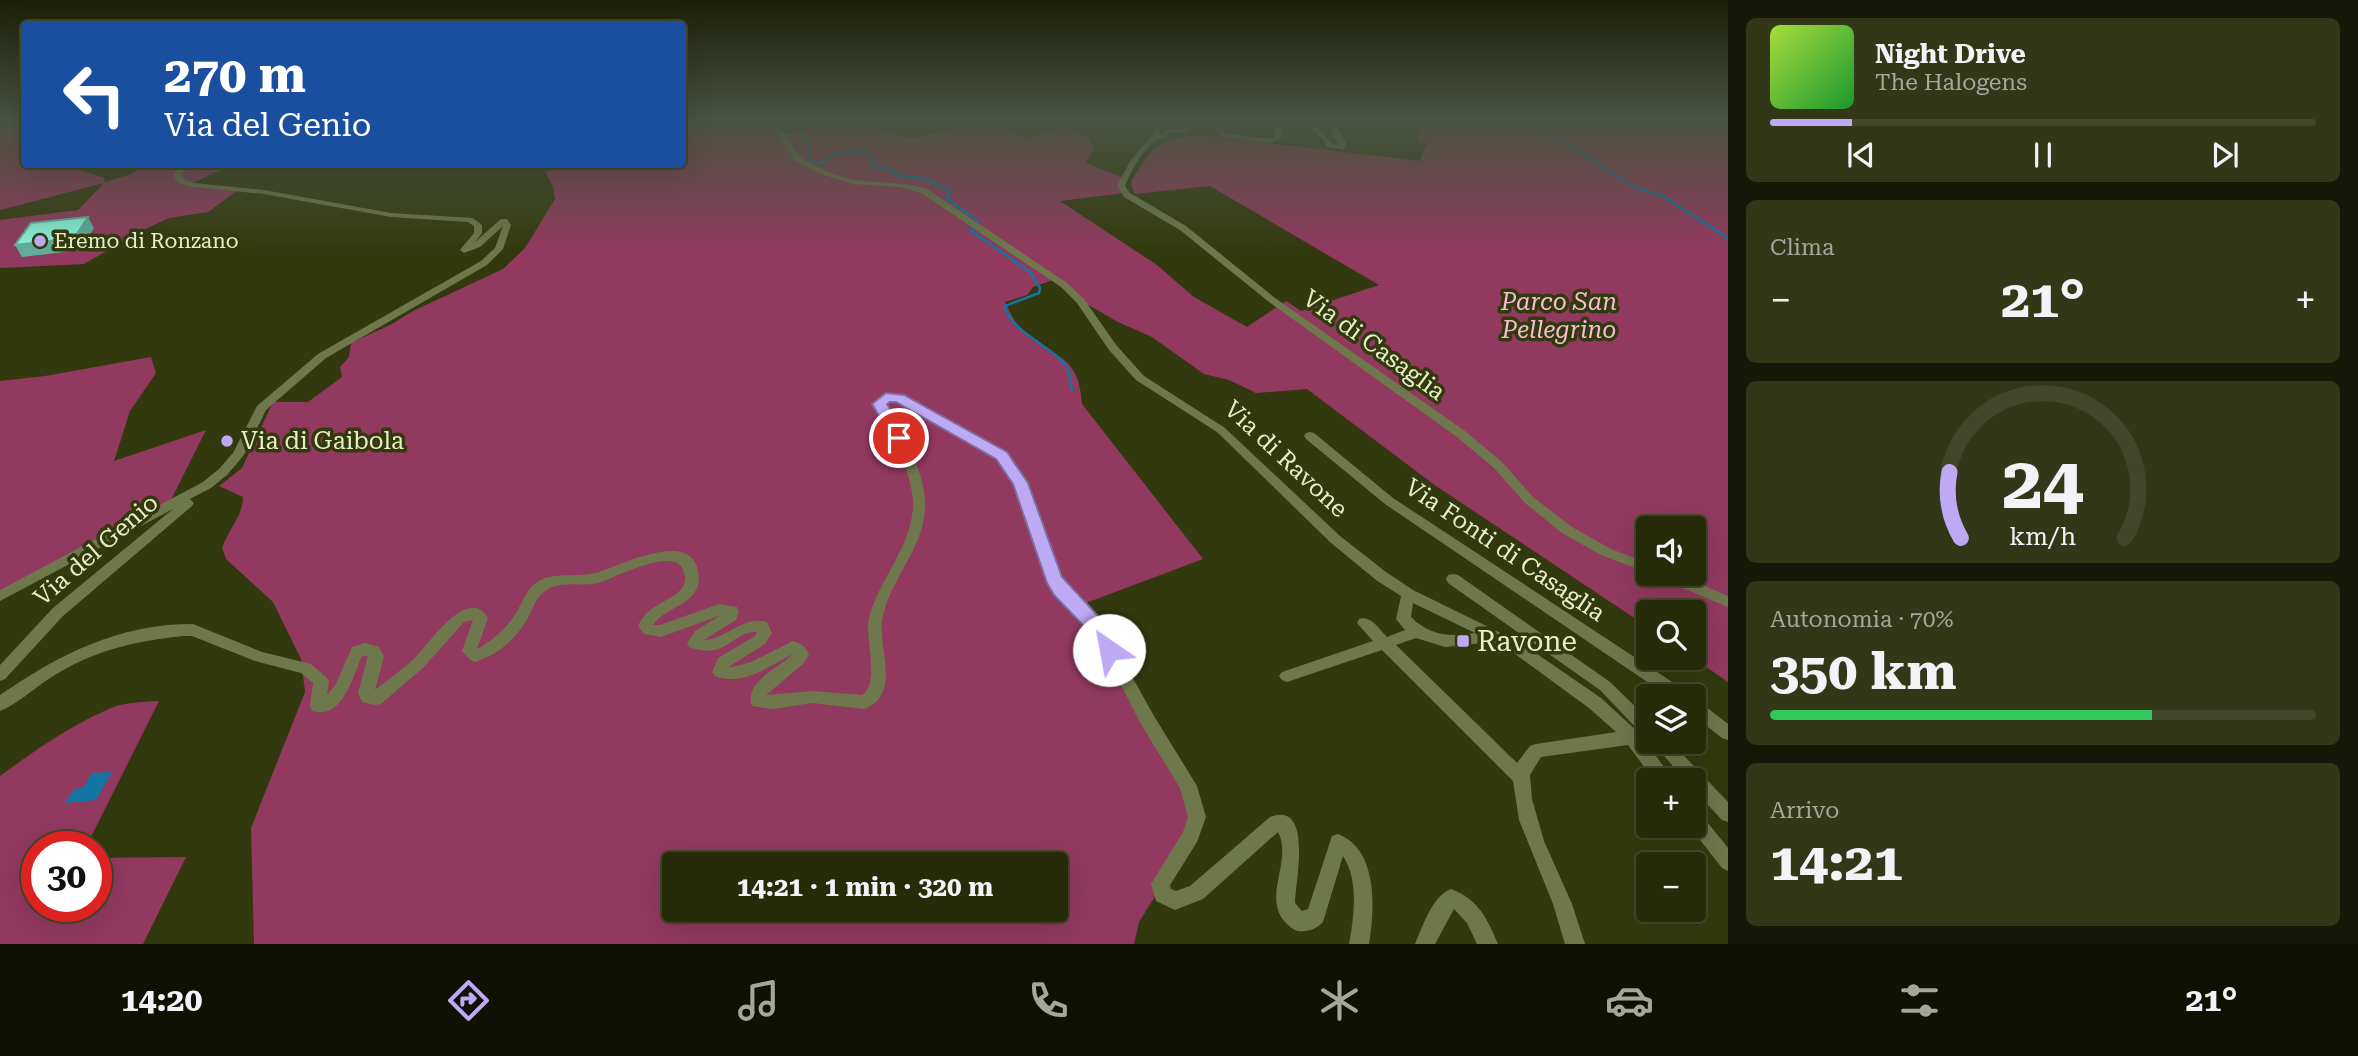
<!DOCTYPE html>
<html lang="it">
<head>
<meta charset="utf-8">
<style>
  body { margin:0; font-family:"Roboto Serif",serif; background:#323718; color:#f1f3f6; height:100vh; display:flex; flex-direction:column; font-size:26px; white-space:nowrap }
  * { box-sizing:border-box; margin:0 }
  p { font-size:23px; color:#a4a79c }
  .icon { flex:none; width:38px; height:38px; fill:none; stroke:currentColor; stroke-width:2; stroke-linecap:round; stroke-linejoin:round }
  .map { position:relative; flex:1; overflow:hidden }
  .panel { display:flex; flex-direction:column; gap:18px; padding:18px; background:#151806; width:630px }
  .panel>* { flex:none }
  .banner { position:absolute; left:21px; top:21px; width:665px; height:147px; border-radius:7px; box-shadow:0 7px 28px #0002,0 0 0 2px #42472b; background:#1a4fa0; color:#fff; overflow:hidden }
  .controls { position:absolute; left:1636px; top:516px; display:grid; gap:14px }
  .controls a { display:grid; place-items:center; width:70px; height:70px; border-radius:7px; background:#262b0a; box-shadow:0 7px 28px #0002,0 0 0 2px #42472b; font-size:35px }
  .speed { position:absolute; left:21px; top:831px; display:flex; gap:14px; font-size:35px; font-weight:700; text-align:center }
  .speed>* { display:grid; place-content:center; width:91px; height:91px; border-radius:50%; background:#262b0a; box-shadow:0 7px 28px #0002,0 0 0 2px #42472b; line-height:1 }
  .speed .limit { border:10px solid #d22; background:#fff; color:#111 }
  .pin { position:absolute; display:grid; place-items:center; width:60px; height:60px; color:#fff; margin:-30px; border:4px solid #fff; border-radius:50%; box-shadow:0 2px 7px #0007 }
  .me { position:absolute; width:77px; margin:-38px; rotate:327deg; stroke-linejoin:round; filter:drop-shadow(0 0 5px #0008) }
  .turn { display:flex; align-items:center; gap:24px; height:147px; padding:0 28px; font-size:32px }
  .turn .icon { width:91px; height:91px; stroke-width:2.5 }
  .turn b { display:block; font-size:49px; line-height:60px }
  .big { font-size:52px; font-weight:700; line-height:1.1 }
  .panel .widget { flex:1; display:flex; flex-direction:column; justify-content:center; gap:10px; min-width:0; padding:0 24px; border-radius:10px; background:#323718 }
  .panel .dial { align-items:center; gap:0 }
  .dial svg { height:182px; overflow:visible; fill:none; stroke:#42472b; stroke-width:7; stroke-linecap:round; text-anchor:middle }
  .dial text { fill:#f1f3f6; stroke:none }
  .song { display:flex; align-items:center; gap:21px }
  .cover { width:84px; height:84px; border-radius:10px; background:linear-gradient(135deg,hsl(80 70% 55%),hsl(130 70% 35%)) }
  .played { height:7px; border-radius:4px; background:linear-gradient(90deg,#bea9f4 15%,#42472b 15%) }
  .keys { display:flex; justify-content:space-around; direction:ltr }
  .heat { display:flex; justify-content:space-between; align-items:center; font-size:38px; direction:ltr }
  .charge { height:10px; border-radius:5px; background:linear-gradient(90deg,#34c759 70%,#42472b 0) }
  .trip { position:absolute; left:662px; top:852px; width:406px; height:70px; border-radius:7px; background:#262b0a; box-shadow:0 7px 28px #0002,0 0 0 2px #42472b; font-weight:700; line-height:70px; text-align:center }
  .tabs { display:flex; height:112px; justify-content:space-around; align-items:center; background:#0f1104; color:#a4a79c }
  .tabs .icon { width:49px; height:49px }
  .tabs .current { color:#bea9f4 }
  .tabs b { font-size:32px; color:#f1f3f6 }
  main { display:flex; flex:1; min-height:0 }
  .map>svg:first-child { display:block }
  .green { fill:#92395f; fill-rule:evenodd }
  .water { fill:#1275a4 }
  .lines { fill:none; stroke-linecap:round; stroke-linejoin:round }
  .stream { stroke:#1275a4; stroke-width:2.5 }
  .minor { fill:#6f774d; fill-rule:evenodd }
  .shaded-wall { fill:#60af9d }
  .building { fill:#89fae0; stroke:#60af9d; stroke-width:2 }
  .route { fill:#bea9f4; stroke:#7c6e9f; stroke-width:2 }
  .poi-dot { fill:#bea9f4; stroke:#33390e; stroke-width:2.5 }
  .labels { text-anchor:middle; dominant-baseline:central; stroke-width:7; stroke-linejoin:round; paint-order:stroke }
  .far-poi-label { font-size:21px; fill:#e7efc8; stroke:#33390e; text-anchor:start }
  .park-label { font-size:24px; font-style:italic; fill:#f5bed0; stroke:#33390e }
  .street-label { font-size:24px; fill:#e7efc8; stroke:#33390e }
  .poi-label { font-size:24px; fill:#e7efc8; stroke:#33390e; text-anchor:start }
  .near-poi-label { font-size:28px; fill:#e7efc8; stroke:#33390e; text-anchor:start }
</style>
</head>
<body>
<main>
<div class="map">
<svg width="1728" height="944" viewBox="0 0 1728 944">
  <rect width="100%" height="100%" fill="#33390e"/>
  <!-- green -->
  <path class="green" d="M0,121H24V151L17,156L24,158V164C54,165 77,167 104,178L105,182L128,175L149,165H231L193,183L238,190L208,212L169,218L145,229L84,264L0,268V220L78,210L104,183L0,210Z
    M683,121C718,121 756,114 786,135L835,121H857L866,126L913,139L979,121H992L1029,138L1070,126L1087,136L1094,147L1086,163L1122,177L1124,193L1060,201L1157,265L1194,297L1247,327L1286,301L1301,311L1379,285L1210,186L1134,194L1131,182C1152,148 1158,138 1199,135L1420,161L1427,143H1419V129L1414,121H1728V682L1693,658L1694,612H1648V627L1436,486L1307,389L1256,393L1229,380L1204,374L1152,337L1118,322L1085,303L1056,279L1033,287L1027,295L1005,302C1009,310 1013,320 1019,326C1049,360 1079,349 1082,404L1203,559L1078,606L1129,701L1195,807L1179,858L1139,922L1134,944H254L251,828L305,692L301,659L273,602L226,559L222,548C228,530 243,516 243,497L219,486L242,468L273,402H308L342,377L340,367L349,357L351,343L392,324L413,311L503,269L525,248L555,199L553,187L545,171L608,164H682ZM1648,528H1694V574H1648ZM674,864H1055V910H674Z
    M151,357L156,373L130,411L114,461L206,430L170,502L0,594V381L45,376Z
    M159,701L86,847H37V906H96V858L186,857L143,944H0V776C34,751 71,725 111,708C126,702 143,702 159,701Z"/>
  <!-- water -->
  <path class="water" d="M112,772L96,800L65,803L74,789L83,788L92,773Z"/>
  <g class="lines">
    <!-- stream -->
    <path class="stream" d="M794,121L807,142L810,159L820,164L833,155L859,149L873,158V166L892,170L895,175L923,178L950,190L947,198L950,201L978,221L970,230L1030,272L1040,288L1039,293L1005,306C1010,333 1057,348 1067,368C1070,374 1071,384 1072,390
      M1522,121L1577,150L1636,188L1663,196L1728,238"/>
    <!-- minor -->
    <path class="minor" d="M757,121C793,121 784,150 809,163C824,170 840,178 856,180C880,184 903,181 927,189L1067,283L1084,299L1117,346L1144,376L1225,428L1340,536L1386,572L1413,590L1521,643L1601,698L1638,732L1670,775L1672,780H1654L1628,745L1541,757L1530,775L1532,799L1544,841L1572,904L1585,944H1565L1553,904L1519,820L1513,781L1382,650L1287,682L1282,680L1279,676L1282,672L1373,641L1357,623L1359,619C1371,615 1379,629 1387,637L1405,630L1396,619L1401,596L1376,580L1330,542L1217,432L1136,380L1109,350L1077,303L1061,287L921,193L900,187L853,184L821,174L795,161L776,130ZM1413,603L1475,633C1450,637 1430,636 1411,617ZM1416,638L1445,647L1492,642L1511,651L1589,708L1616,732L1536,744L1530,746L1517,763L1396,645Z
      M1154,121H1160V134L1168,129H1181V125L1190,121H1199L1187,127L1188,133L1172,132C1166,138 1158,138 1153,143C1140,154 1131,171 1125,186L1130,193L1186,226L1275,298L1465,431L1502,462L1533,497L1572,527L1611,549L1648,563V573L1601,555L1562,533L1525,503L1494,468L1457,437L1269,302L1180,230L1124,197L1117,186L1129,163L1153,134Z
      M1216,121H1222L1223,130L1226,133L1270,139L1274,138L1276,121H1282L1281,139L1270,143L1221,137L1215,131Z
      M1305,121H1312L1332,144L1338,145L1328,121H1334L1346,143L1344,150L1326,147L1324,141Z
      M182,164H189L181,175L185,180L194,183L264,190L391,213L473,218L482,225V233L475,242L501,219H507L511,225L503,249L487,265L326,358L266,410L244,455L227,475L211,488L190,499L194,503L192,506L63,616L5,679L0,681V665L53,608L173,509L0,601V590L203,482L219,469L233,453L257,406L318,354L481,261L495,248L503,226L480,247L464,253L460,250L474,233V226L468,222L391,217L264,194L194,187L179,184L173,175Z
      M886,394L903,396L989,442L1017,466L1026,483L1059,576L1106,630L1154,716L1197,786L1206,817L1197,842L1170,885L1171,889L1176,891L1190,886L1270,817C1314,800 1295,884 1295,903L1302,911L1308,909L1332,836L1338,834C1378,849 1375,909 1369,944H1349C1354,917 1359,880 1343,856L1323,922C1316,929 1309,932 1298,931C1293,930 1289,926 1285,922C1262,896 1293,860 1278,832L1203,899L1175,910L1156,901L1151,884L1183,832L1188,817L1180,788L1142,726L1096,638L1046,578L1014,483L1006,468L981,448L896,401H889L885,404C900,435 924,466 925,502C927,547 888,579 882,622C879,650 901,696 864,709L812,703L773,709L752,706C743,682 779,668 793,654C769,666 743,687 715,676L712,672L718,658L755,636L757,632C733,630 727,661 689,647L687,643L695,631L721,615L661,637L644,634L638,626C649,601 678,601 684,584C686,578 685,578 684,573C679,543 615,578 598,583C582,587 559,580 545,591C536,597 533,609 528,618C516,639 498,655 475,662L470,660L462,651L473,620L464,622L424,667L381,704L375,705L362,702L358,693L368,656H362C353,675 343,721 312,711L310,706L313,683L301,673L255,661L192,636H183C134,641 92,651 50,678C34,688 18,704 0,711V695C60,654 118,624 193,624L262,652L311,664L326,677L329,681L327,695L336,684L352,647L365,643L379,647L384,657L375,690C387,680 402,670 414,659C428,645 468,584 488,618L477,649C493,640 507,628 516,613C523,602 526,589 537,582C554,571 576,578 595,573C616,568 686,530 697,567C699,573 700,581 697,588C689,607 664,608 653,625H660L719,604L737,607L739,611L736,620L704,640C727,639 743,615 767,622L772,633L765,644L730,666L729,668L751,662L793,641C801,644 806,646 809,655L803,664L766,695L812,691L862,695C881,682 864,638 869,618C879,578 913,546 913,503C912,467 888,434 873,403L882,395Z
      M1310,432L1314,433L1393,498L1686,691L1688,696H1668L1385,504L1306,439L1304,436L1306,433Z
      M1453,574L1458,575L1610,682L1648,719V736L1642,734L1600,690L1448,583L1446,579L1448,575Z
      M1657,574H1677L1728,596V607L1659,578Z
      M1694,700L1700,702L1728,724V740L1722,738L1694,716Z
      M1652,742H1671L1728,802V822L1722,820L1694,790V780H1685Z
      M1694,811L1700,813L1728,848V871L1722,868L1689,826H1694Z
      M1451,889C1478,899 1487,918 1498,944H1477L1467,923L1454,909L1435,944H1415C1423,926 1432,896 1451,889Z"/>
  </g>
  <!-- shaded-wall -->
  <path class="shaded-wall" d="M88,217L94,228L81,250L22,257L15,245Z"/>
  <!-- building -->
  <path class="building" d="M88,217L74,238L15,245L31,223Z"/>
  <!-- sky -->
  <linearGradient id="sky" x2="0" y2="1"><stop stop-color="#1c1f08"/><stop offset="0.48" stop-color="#4a5441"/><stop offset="1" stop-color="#4a5441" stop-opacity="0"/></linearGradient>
  <rect width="1728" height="253" fill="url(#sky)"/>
  <!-- route -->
  <path class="route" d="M886,393L904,395L1007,452L1028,483L1062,577L1100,618L1119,650L1116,655L1109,657L1102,655L1087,629L1054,595L1047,583L1013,484L996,459L896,402H890L887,404L907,438L905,441H894L872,404Z"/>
  <!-- markers -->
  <g class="poi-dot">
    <circle cx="40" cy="241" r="7"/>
    <circle cx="227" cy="441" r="7"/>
    <rect x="1456" y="634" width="14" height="14" rx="3.5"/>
  </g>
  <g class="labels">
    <!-- far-poi labels -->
    <g class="far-poi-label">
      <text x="54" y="241">Eremo di Ronzano</text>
    </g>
    <!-- park labels -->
    <g class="park-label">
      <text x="1559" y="302">Parco San<tspan x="1559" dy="28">Pellegrino</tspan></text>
    </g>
    <!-- street labels -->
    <g class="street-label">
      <text transform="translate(1374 345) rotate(36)">Via di Casaglia</text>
      <text transform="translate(1286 459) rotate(43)">Via di Ravone</text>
      <text transform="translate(96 550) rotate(-41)">Via del Genio</text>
      <text transform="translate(1505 550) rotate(34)">Via Fonti di Casaglia</text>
    </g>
    <!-- poi labels -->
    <g class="poi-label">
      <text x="241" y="441">Via di Gaibola</text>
    </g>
    <!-- near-poi labels -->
    <g class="near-poi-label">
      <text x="1477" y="641">Ravone</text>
    </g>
  </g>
</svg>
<div class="controls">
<a><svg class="icon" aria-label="sound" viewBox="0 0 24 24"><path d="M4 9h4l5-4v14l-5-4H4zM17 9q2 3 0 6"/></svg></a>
<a><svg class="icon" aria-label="search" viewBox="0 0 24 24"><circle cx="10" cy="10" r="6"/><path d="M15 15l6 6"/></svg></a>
<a><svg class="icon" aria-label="layers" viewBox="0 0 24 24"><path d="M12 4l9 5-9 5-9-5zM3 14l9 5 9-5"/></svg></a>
<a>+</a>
<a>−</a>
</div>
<div class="speed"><div class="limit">30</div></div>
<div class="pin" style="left:899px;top:438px;background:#d93025"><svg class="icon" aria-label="arrive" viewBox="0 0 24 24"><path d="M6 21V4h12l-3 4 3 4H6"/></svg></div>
<svg class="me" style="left:1109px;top:650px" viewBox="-20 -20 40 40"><circle r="19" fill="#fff"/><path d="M0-13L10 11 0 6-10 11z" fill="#bea9f4"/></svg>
<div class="trip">14:21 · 1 min · 320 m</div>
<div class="banner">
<div class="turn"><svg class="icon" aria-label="left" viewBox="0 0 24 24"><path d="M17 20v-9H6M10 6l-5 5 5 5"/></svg><div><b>270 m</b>Via del Genio</div></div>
</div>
</div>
<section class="panel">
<div class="widget">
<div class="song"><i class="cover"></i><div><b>Night Drive</b><p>The Halogens</p></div></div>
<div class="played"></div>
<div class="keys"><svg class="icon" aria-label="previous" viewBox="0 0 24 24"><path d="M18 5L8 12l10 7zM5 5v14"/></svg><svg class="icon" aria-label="pause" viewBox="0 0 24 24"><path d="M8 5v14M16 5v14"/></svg><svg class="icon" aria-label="next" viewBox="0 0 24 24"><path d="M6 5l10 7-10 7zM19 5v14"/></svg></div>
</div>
<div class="widget"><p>Clima</p>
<div class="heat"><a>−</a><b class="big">21°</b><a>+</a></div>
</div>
<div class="widget dial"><svg viewBox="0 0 100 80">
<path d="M14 69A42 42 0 1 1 86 69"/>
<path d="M14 69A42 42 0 0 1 9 40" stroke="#bea9f4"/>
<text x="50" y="56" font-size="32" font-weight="700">24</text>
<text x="50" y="72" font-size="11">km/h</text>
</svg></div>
<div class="widget"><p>Autonomia · 70%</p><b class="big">350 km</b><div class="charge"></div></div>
<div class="widget"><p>Arrivo</p><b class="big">14:21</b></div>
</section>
</main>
<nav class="tabs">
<b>14:20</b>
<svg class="icon current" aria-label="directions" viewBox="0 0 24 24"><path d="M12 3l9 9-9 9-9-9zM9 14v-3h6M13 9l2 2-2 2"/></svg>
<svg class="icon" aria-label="music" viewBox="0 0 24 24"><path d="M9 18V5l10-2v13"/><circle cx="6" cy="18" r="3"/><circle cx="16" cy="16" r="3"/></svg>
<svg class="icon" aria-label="phone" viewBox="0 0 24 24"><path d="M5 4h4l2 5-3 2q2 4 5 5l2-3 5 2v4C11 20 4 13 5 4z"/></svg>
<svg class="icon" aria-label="climate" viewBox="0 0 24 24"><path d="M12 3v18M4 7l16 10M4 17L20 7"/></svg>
<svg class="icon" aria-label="car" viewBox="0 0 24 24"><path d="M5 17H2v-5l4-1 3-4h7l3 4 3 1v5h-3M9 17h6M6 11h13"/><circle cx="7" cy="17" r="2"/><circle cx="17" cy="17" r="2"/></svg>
<svg class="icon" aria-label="filters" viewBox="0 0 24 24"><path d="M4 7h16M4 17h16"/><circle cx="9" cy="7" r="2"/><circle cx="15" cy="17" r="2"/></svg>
<b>21°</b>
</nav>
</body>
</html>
